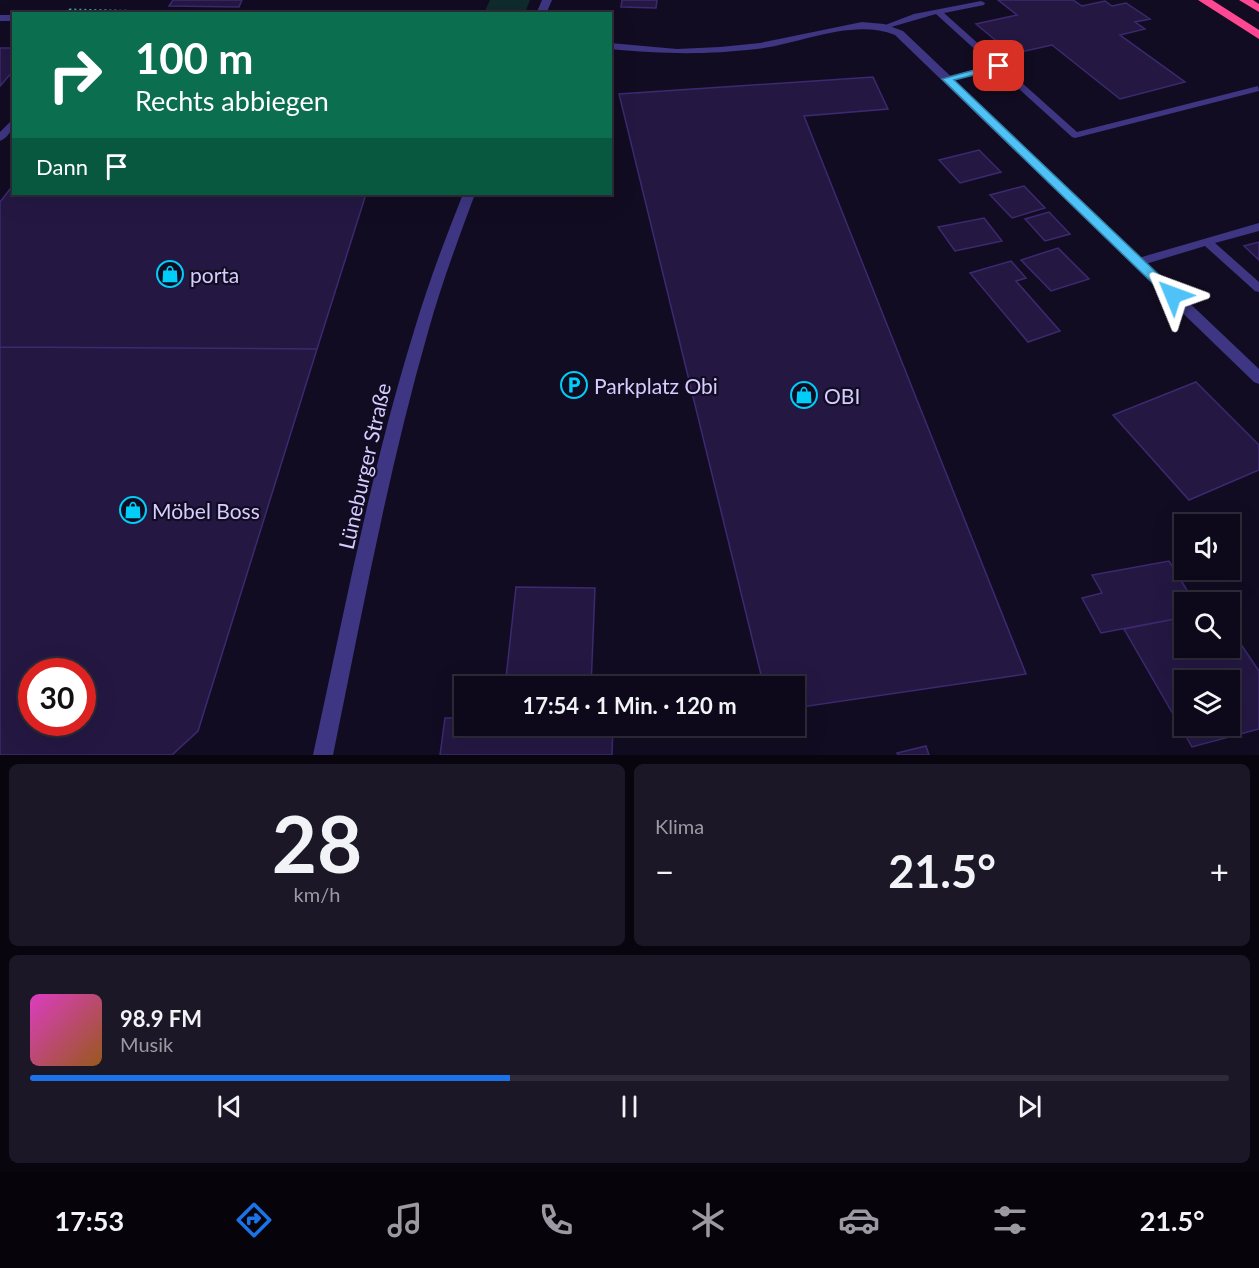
<!DOCTYPE html>
<html lang="de">
<head>
<meta charset="utf-8">
<style>
  body { margin:0; font-family:Lato,sans-serif; background:#1c1727; color:#f1f3f6; height:100vh; display:flex; flex-direction:column; font-size:22px; white-space:nowrap }
  * { box-sizing:border-box; margin:0 }
  p { font-size:20px; color:#9b9aa2 }
  .icon { flex:none; width:33px; height:33px; fill:none; stroke:currentColor; stroke-width:2; stroke-linecap:round; stroke-linejoin:round }
  .map { position:relative; height:755px; overflow:hidden }
  .details { display:flex; flex-direction:column; gap:9px; padding:9px; background:#08050e; flex:1 }
  .details>* { flex:none }
  .top-card { position:absolute; left:12px; top:12px; width:600px; height:183px; border-radius:0px; box-shadow:0 6px 24px #0002,0 0 0 2px #2e2a39; background:#0b6e4f; color:#fff; overflow:hidden }
  .fabs { position:absolute; left:1174px; top:514px; display:grid; gap:12px }
  .fabs a { display:grid; place-items:center; width:66px; height:66px; border-radius:0px; background:#0e091a; box-shadow:0 6px 24px #0002,0 0 0 2px #2e2a39; font-size:30px }
  .speed { position:absolute; left:18px; top:658px; display:flex; gap:12px; font-size:30px; font-weight:700; text-align:center }
  .speed>* { display:grid; place-content:center; width:78px; height:78px; border-radius:50%; background:#0e091a; box-shadow:0 6px 24px #0002,0 0 0 2px #2e2a39; line-height:1 }
  .speed .limit { border:9px solid #d22; background:#fff; color:#111 }
  .pin { position:absolute; display:grid; place-items:center; width:51px; height:51px; color:#fff; margin:-26px; border-radius:12px; box-shadow:0 3px 9px #0006 }
  .me { position:absolute; width:66px; margin:-33px; rotate:314deg; stroke-linejoin:round; filter:drop-shadow(0 0 4px #0008) }
  .turn { display:flex; align-items:center; gap:21px; height:126px; padding:0 24px; font-size:27px }
  .turn .icon { width:78px; height:78px; stroke-width:2.5 }
  .turn b { display:block; font-size:42px; line-height:51px }
  .then { display:flex; align-items:center; height:57px; padding:0 24px; background:#0003; gap:12px; font-size:22px }
  .big { font-size:45px; font-weight:700; line-height:1.1 }
  .details .card { flex:1; display:flex; flex-direction:column; justify-content:center; gap:9px; min-width:0; padding:0 21px; border-radius:9px; background:#1c1727 }
  .details .dial { align-items:center; gap:0 }
  .dial b { font-size:78px; line-height:1 }
  .song { display:flex; align-items:center; gap:18px }
  .cover { width:72px; height:72px; border-radius:9px; background:linear-gradient(135deg,hsl(310 70% 55%),hsl(30 70% 35%)) }
  .played { height:6px; border-radius:3px; background:linear-gradient(90deg,#1a73e8 40%,#2e2a39 40%) }
  .keys { display:flex; justify-content:space-around; direction:ltr }
  .heat { display:flex; justify-content:space-between; align-items:center; font-size:33px; direction:ltr }
  .details .tiles { flex:1; display:grid; gap:9px; grid-template-columns:1fr 1fr }
  .card:last-child { grid-column:span 2 }
  .trip { position:absolute; left:454px; top:676px; width:351px; height:60px; border-radius:0px; background:#0e091a; box-shadow:0 6px 24px #0002,0 0 0 2px #2e2a39; font-weight:700; line-height:60px; text-align:center }
  .tab-bar { display:flex; height:96px; justify-content:space-around; align-items:center; background:#06040a; color:#9b9aa2 }
  .tab-bar .icon { width:42px; height:42px }
  .tab-bar .selected { color:#1a73e8 }
  .tab-bar b { font-size:27px; color:#f1f3f6 }
  .map>svg:first-child { display:block }
  .green { fill:#0f2b2c }
  .building { fill:#241843; stroke:#3c2970; stroke-width:1.5; fill-rule:evenodd }
  .lines { fill:none; stroke-linecap:round; stroke-linejoin:round }
  .path { stroke:#2ab5b7; stroke-width:3; stroke-dasharray:2 3; stroke-linecap:butt }
  .lane { fill:#3e3682; fill-rule:evenodd }
  .street { fill:#3e3682; fill-rule:evenodd }
  .highway { fill:#ff4893; fill-rule:evenodd }
  .route { fill:#4fc3f7; stroke:#337fa1; stroke-width:1.5 }
  .labels { text-anchor:middle; dominant-baseline:central; stroke-width:4.5; stroke-linejoin:round; paint-order:stroke }
  .poi-label { font-size:21px; fill:#d6cdff; stroke:#120c22; text-anchor:start }
  .street-label { font-size:21px; fill:#d6cdff; stroke:#120c22 }
</style>
</head>
<body>
<div class="map">
<svg width="1259" height="755" viewBox="0 0 1259 755">
  <rect width="100%" height="100%" fill="#120c22"/>
  <!-- green -->
  <path class="green" d="M490,0H530L525,13H484Z"/>
  <!-- building -->
  <path class="building" d="M173,0H242L239,7L169,6Z
    M622,0H657L656,8L621,7Z
    M998,0H1073L1082,6L1105,1L1112,6L1126,3L1150,19L1135,22L1145,29L1120,35L1185,82L1120,99L1052,45L1012,54L976,24L1017,15Z
    M0,48H14V70L0,86Z
    M873,77L888,109L804,116L1026,674L795,708V687H764L619,94Z
    M979,150L1001,172L960,183L939,160Z
    M14,184V194H366L317,349L0,347V202Z
    M1024,186L1045,208L1012,218L990,195Z
    M1049,212L1070,234L1045,241L1025,219Z
    M984,218L1002,241L955,251L938,227Z
    M1259,242V260L1244,246Z
    M1058,248L1089,279L1051,291L1021,260Z
    M1011,261L1026,278L1016,281L1060,331L1028,342L970,273Z
    M0,347L317,349L198,731L172,755H0ZM32,672H82V723H32Z
    M1196,382L1259,445V470L1189,500L1113,415Z
    M1169,561L1195,603H1185V617L1101,633L1082,598L1102,593L1092,575Z
    M516,587L595,588L591,687H505Z
    M1185,617V648H1230V628L1259,671V729L1192,747L1124,629ZM1185,681H1230V726H1185Z
    M445,718H465V726H613L612,755H440Z
    M926,746L929,755H898L897,753Z"/>
  <g class="lines">
    <!-- path -->
    <path class="path" d="M66,14L70,10L237,14"/>
    <!-- lane -->
    <path class="lane" d="M981,1L985,3L984,5L944,13L1077,132L1258,86L1259,91L1075,138L1072,137L997,69L944,81V77L992,65L936,14L884,29L880,27L914,14Z
      M14,118C14,128 9,137 0,141V132Z
      M1259,223V231L1215,243L1259,282V292L1255,291L1205,246L1139,266L1134,262L1135,259Z"/>
    <!-- street -->
    <path class="street" d="M542,0H552L546,14H536Z
      M0,15H14V21H0Z
      M862,22L884,24L903,31L1259,369V384L1254,382L895,35C852,18 801,44 757,49C704,55 663,54 610,49V43L677,49L720,47L760,43Z
      M463,194H475C458,240 441,285 428,332C388,471 362,614 333,755H313C344,613 371,470 414,331C428,284 445,239 463,194Z"/>
    <!-- highway -->
    <path class="highway" d="M1198,0H1212L1259,30V39Z
      M1239,0H1253L1259,4V12Z"/>
  </g>
  <!-- route -->
  <path class="route" d="M999,63L1003,66L1002,68L954,80L1177,292L1179,295L1177,299H1169L942,79Z"/>
  <!-- icons -->
  <defs>
    <symbol id="shop-ring" viewBox="-11 -11 22 22"><circle r="9.5" fill="#120c22" stroke="#00cef8" stroke-width="1.5"/><path d="M-5-2.5h2.3a2.7 3.5 0 0 1 5.4 0H5L5.5 6h-11ZM-1.5-2.5h3a1.5 2.3 0 0 0-3 0Z" fill="#00cef8"/></symbol>
    <symbol id="parking-ring" viewBox="-11 -11 22 22"><circle r="9.5" fill="#120c22" stroke="#00cef8" stroke-width="1.5"/><path d="M-3.5-5.5H1a3.5 3.5 0 0 1 0 7H-1V5.5H-3.5ZM-1-3.4V-.6H.8a1.4 1.4 0 0 0 0-2.8Z" fill="#00cef8"/></symbol>
  </defs>
  <g fill-rule="evenodd">
    <use href="#shop-ring" x="155" y="259" width="30" height="30"/>
    <use href="#parking-ring" x="559" y="370" width="30" height="30"/>
    <use href="#shop-ring" x="789" y="380" width="30" height="30"/>
    <use href="#shop-ring" x="118" y="495" width="30" height="30"/>
  </g>
  <g class="labels">
    <!-- poi labels -->
    <g class="poi-label">
      <text x="190" y="274">porta</text>
      <text x="594" y="385">Parkplatz Obi</text>
      <text x="824" y="395">OBI</text>
      <text x="152" y="510">Möbel Boss</text>
    </g>
    <!-- street labels -->
    <g class="street-label">
      <text transform="translate(364 466) rotate(-77)">Lüneburger Straße</text>
    </g>
  </g>
</svg>
<div class="fabs">
<a><svg class="icon" aria-label="sound" viewBox="0 0 24 24"><path d="M4 9h4l5-4v14l-5-4H4zM17 9q2 3 0 6"/></svg></a>
<a><svg class="icon" aria-label="search" viewBox="0 0 24 24"><circle cx="10" cy="10" r="6"/><path d="M15 15l6 6"/></svg></a>
<a><svg class="icon" aria-label="layers" viewBox="0 0 24 24"><path d="M12 4l9 5-9 5-9-5zM3 14l9 5 9-5"/></svg></a>
</div>
<div class="speed"><div class="limit">30</div></div>
<div class="pin" style="left:999px;top:66px;background:#d93025"><svg class="icon" aria-label="arrive" viewBox="0 0 24 24"><path d="M6 21V4h12l-3 4 3 4H6"/></svg></div>
<svg class="me" style="left:1173px;top:295px" viewBox="-20 -20 40 40"><path d="M0-17L14 15 0 8-14 15z" fill="#4fc3f7" stroke="#fff" stroke-width="4"/></svg>
<div class="trip">17:54 · 1 Min. · 120 m</div>
<div class="top-card">
<div class="turn"><svg class="icon" aria-label="right" viewBox="0 0 24 24"><path d="M7 20v-9h11M14 6l5 5-5 5"/></svg><div><b>100 m</b>Rechts abbiegen</div></div>
<div class="then">Dann<svg class="icon" aria-label="arrive" viewBox="0 0 24 24"><path d="M6 21V4h12l-3 4 3 4H6"/></svg></div>
</div>
</div>
<section class="details">
<div class="tiles">
<div class="card dial"><b>28</b><p>km/h</p></div>
<div class="card"><p>Klima</p>
<div class="heat"><a>−</a><b class="big">21.5°</b><a>+</a></div>
</div>
<div class="card">
<div class="song"><i class="cover"></i><div><b>98.9 FM</b><p>Musik</p></div></div>
<div class="played"></div>
<div class="keys"><svg class="icon" aria-label="previous" viewBox="0 0 24 24"><path d="M18 5L8 12l10 7zM5 5v14"/></svg><svg class="icon" aria-label="pause" viewBox="0 0 24 24"><path d="M8 5v14M16 5v14"/></svg><svg class="icon" aria-label="next" viewBox="0 0 24 24"><path d="M6 5l10 7-10 7zM19 5v14"/></svg></div>
</div>
</div>
</section>
<nav class="tab-bar">
<b>17:53</b>
<svg class="icon selected" aria-label="directions" viewBox="0 0 24 24"><path d="M12 3l9 9-9 9-9-9zM9 14v-3h6M13 9l2 2-2 2"/></svg>
<svg class="icon" aria-label="music" viewBox="0 0 24 24"><path d="M9 18V5l10-2v13"/><circle cx="6" cy="18" r="3"/><circle cx="16" cy="16" r="3"/></svg>
<svg class="icon" aria-label="phone" viewBox="0 0 24 24"><path d="M5 4h4l2 5-3 2q2 4 5 5l2-3 5 2v4C11 20 4 13 5 4z"/></svg>
<svg class="icon" aria-label="climate" viewBox="0 0 24 24"><path d="M12 3v18M4 7l16 10M4 17L20 7"/></svg>
<svg class="icon" aria-label="car" viewBox="0 0 24 24"><path d="M5 17H2v-5l4-1 3-4h7l3 4 3 1v5h-3M9 17h6M6 11h13"/><circle cx="7" cy="17" r="2"/><circle cx="17" cy="17" r="2"/></svg>
<svg class="icon" aria-label="filters" viewBox="0 0 24 24"><path d="M4 7h16M4 17h16"/><circle cx="9" cy="7" r="2"/><circle cx="15" cy="17" r="2"/></svg>
<b>21.5°</b>
</nav>
</body>
</html>
